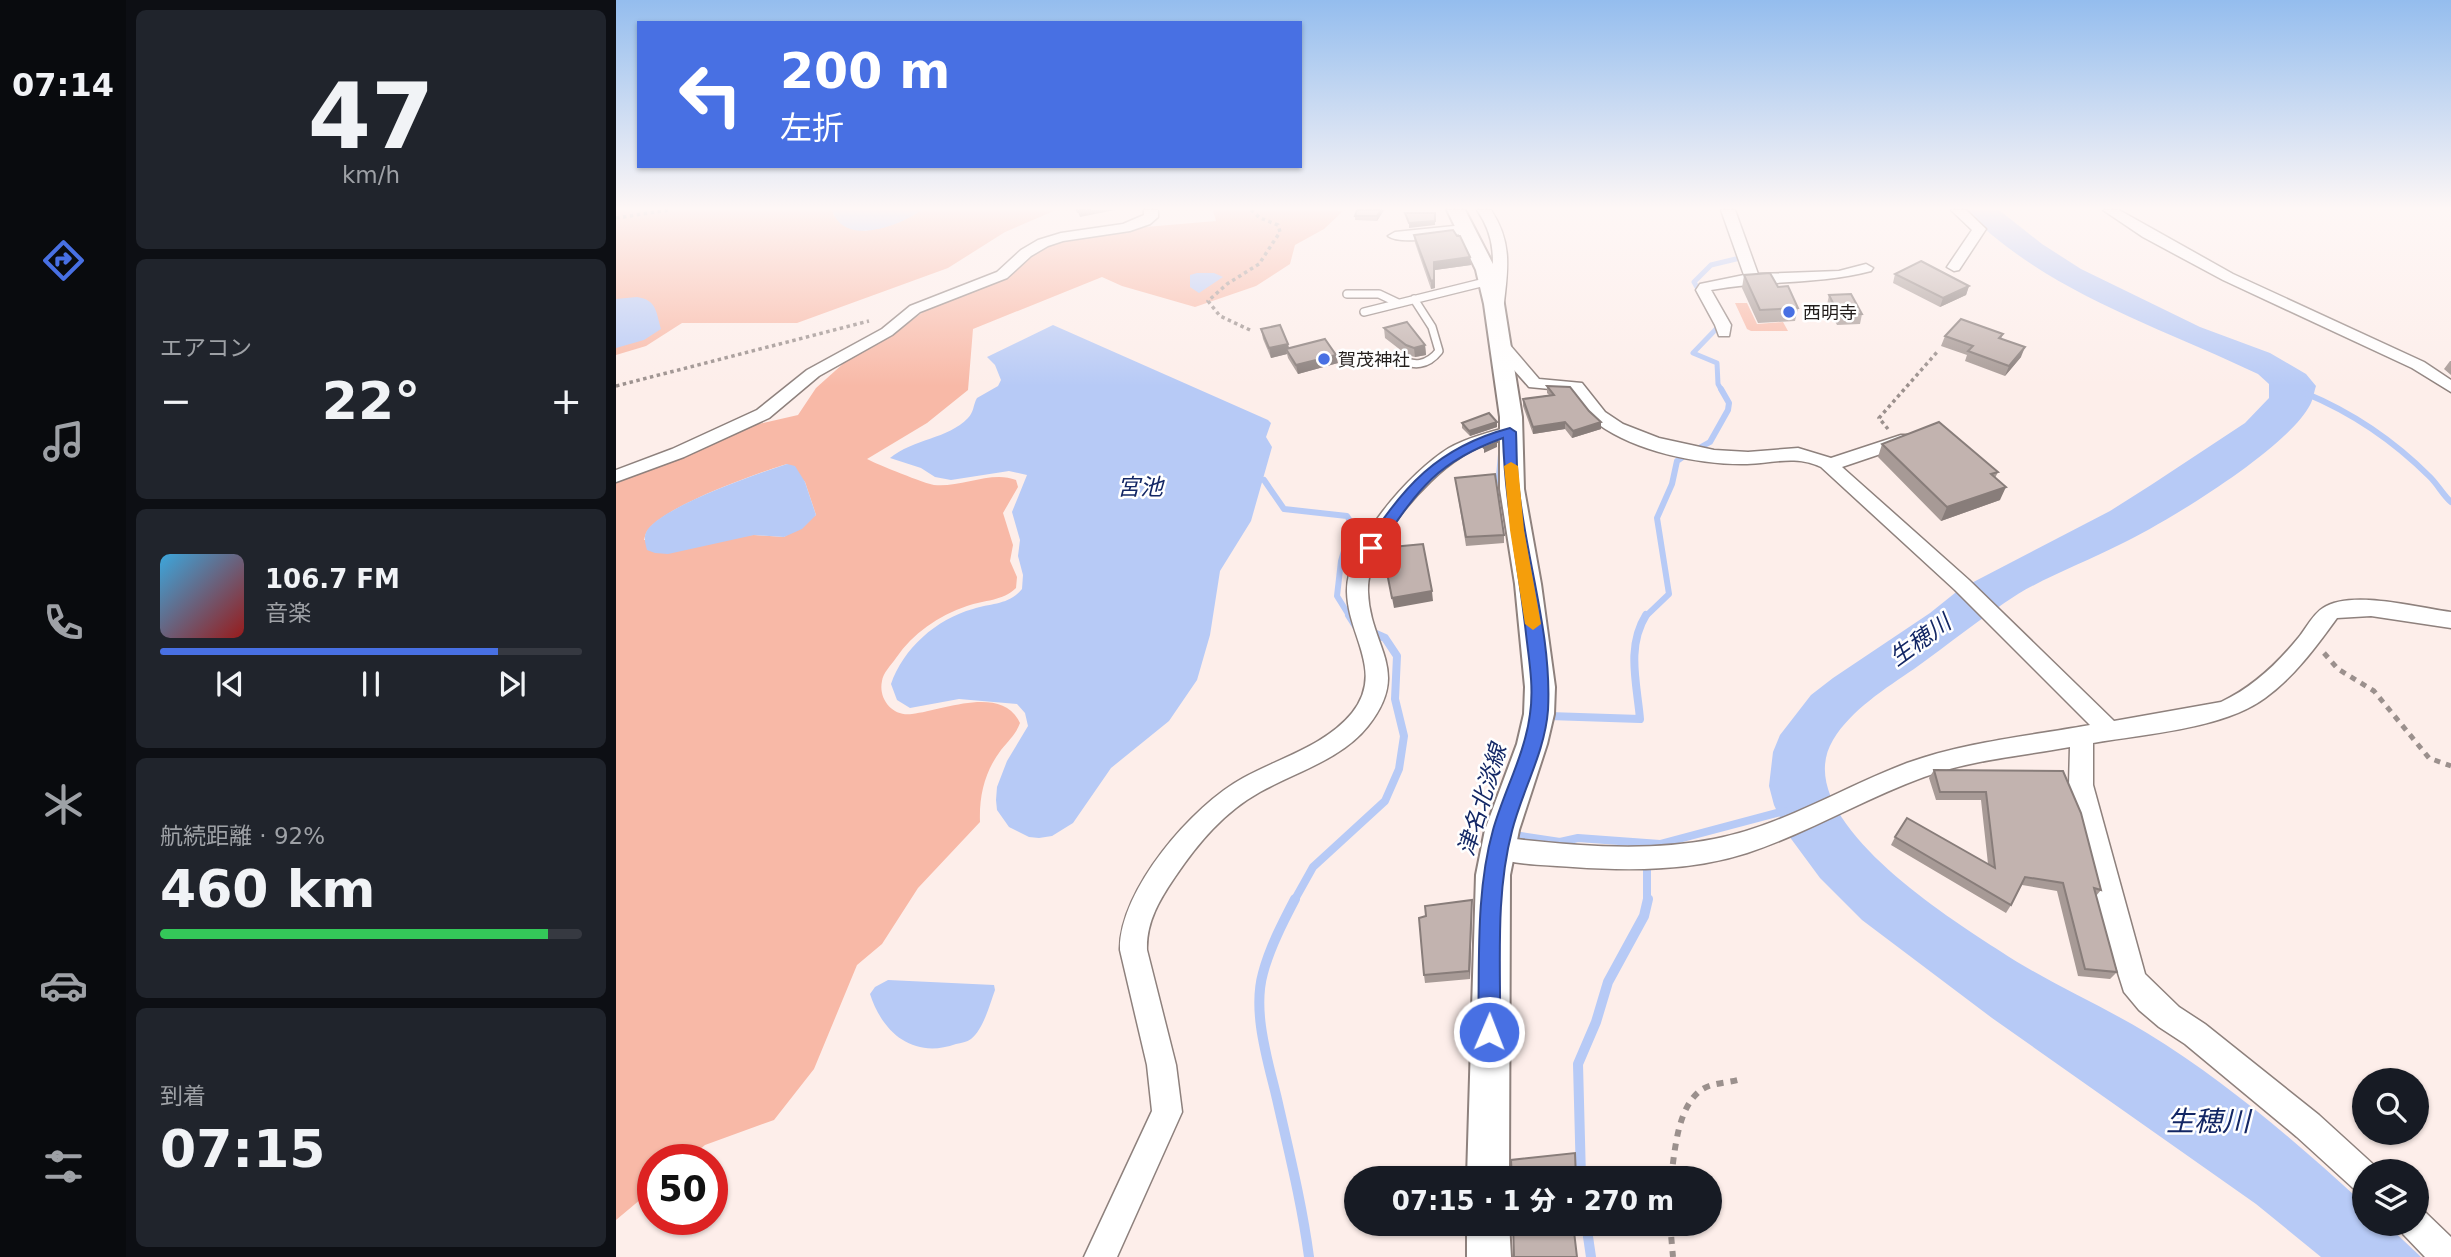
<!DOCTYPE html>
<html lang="ja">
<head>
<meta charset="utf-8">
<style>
  body { margin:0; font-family:"DejaVu Sans","Noto Sans JP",sans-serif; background:#20242c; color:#f1f3f6; height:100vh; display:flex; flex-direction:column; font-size:26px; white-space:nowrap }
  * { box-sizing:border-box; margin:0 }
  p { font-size:23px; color:#9ea1a6 }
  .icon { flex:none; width:38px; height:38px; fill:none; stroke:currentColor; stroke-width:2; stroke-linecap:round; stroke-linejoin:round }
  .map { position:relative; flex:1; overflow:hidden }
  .side { display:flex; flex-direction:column; gap:10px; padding:10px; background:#0d0f14; width:490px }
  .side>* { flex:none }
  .banner { position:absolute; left:21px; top:21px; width:665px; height:147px; border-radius:0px; box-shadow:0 2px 5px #0004; background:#4870e3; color:#fff; overflow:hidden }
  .controls { position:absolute; left:1736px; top:1068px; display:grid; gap:14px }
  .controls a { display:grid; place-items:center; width:77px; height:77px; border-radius:50%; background:#171b24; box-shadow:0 2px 5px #0004; font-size:35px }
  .speed { position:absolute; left:21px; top:1144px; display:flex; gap:14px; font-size:35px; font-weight:700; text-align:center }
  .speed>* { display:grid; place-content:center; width:91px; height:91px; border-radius:50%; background:#171b24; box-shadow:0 2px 5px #0004; line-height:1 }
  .speed .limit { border:10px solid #d22; background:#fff; color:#111 }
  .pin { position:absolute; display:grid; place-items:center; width:60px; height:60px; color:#fff; margin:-30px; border-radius:14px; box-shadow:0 4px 10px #0006 }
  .me { position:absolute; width:77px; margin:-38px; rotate:1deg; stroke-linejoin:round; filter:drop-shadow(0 0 5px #0008) }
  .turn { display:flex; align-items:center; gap:24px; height:147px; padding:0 28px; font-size:32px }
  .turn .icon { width:91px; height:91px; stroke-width:2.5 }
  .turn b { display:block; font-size:49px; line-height:60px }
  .big { font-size:52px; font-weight:800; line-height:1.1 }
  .side .card { flex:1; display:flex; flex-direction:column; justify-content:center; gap:10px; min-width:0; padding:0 24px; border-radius:10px; background:#20242c }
  .side .dial { align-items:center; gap:0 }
  .dial b { font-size:91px; line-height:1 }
  .song { display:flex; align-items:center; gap:21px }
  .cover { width:84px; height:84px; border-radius:10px; background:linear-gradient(135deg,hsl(200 70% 55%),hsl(0 70% 35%)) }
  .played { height:7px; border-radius:4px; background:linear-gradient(90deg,#4870e3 80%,#363941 80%) }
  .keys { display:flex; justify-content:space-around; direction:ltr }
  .heat { display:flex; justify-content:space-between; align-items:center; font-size:38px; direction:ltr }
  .charge { height:10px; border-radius:5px; background:linear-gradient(90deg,#34c759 92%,#363941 0) }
  .trip { position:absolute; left:728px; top:1166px; width:378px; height:70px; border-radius:35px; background:#171b24; box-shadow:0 2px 5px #0004; font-weight:800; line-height:70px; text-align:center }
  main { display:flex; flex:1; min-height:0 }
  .tab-bar { display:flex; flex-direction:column; width:126px; justify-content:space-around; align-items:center; background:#090b0e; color:#9ea1a6 }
  .tab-bar .icon { width:49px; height:49px }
  .tab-bar .on { color:#4870e3 }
  .tab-bar b { font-size:32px; color:#f1f3f6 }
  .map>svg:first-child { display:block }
  .green { fill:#f8b9a7; fill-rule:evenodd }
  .water { fill:#b7caf6 }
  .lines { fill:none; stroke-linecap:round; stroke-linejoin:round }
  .stream-far3 { stroke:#b7caf6; stroke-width:5 }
  .stream-far2 { stroke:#b7caf6; stroke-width:6 }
  .stream-far1 { stroke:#b7caf6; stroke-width:8 }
  .stream { stroke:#b7caf6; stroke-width:10 }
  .lane-casing { stroke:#8e817d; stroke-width:10 }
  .street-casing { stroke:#8e817d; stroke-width:3 }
  .secondary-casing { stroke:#8e817d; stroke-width:4 }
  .path-far2 { stroke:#9b908d; stroke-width:3.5; stroke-dasharray:3.5 3.5; stroke-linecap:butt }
  .path-far1 { stroke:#9b908d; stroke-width:5; stroke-dasharray:6 6; stroke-linecap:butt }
  .path { stroke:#9b908d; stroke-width:6; stroke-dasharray:7 7; stroke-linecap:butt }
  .lane { stroke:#fff; stroke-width:7 }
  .street { fill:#fff; fill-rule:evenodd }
  .secondary { fill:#fff; fill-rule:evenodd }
  .wall { fill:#a79a96 }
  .shaded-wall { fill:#887d7a }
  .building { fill:#c2b3af; stroke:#887d7a; stroke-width:2 }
  .route { fill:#4870e3; stroke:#2f4994; stroke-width:2 }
  .slow { fill:#f59e0b }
  .poi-dot { fill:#4870e3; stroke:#fff; stroke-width:2.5 }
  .labels { text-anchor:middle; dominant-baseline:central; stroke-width:5; stroke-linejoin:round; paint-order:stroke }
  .far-poi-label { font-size:18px; fill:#241f1d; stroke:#fff; text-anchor:start }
  .water-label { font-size:23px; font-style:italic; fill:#132765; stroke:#fff }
  .near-water-label { font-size:28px; font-style:italic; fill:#132765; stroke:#fff }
</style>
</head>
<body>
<main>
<nav class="tab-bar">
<b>07:14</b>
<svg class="icon on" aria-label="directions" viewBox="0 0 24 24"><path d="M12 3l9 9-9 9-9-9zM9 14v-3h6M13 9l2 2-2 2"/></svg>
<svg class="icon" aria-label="music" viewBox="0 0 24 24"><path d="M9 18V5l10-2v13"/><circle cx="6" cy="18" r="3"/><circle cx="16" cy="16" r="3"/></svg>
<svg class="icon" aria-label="phone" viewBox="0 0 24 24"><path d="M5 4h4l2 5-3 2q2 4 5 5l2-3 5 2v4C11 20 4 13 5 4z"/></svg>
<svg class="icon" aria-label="climate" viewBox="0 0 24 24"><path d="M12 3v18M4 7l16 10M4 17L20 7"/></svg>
<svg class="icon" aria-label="car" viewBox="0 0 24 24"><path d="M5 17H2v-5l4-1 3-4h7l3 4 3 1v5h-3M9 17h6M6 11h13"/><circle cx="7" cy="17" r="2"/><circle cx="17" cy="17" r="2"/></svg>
<svg class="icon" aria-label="filters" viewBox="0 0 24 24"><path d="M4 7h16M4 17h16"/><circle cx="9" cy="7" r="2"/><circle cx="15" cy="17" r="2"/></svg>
</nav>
<section class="side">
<div class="card dial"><b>47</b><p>km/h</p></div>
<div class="card"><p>エアコン</p>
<div class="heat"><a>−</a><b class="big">22°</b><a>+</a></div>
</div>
<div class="card">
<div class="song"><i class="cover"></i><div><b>106.7 FM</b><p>音楽</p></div></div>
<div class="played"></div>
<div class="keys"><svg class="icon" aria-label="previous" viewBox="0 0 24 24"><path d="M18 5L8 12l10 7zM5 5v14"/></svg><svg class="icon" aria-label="pause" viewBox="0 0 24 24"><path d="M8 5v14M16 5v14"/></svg><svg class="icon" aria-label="next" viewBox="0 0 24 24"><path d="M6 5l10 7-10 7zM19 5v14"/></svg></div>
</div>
<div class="card"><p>航続距離 · 92%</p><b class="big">460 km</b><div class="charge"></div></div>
<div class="card"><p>到着</p><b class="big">07:15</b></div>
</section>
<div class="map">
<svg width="1835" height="1257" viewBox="0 0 1835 1257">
  <rect width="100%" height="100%" fill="#fdeeea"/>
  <!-- green -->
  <path class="green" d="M0,210H216L218,216L249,231L278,224L306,210H440L389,232L332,268L181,323H66L30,346L0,355Z
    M597,210L727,211L708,229L679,245L674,264L640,286L579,307L506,286L486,277L357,329L352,390L311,423L251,459C260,464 310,484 318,485C344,488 376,470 400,480L402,487L387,513L397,545L394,561L401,577L400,588C387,601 368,600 351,606C322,616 297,633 280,658C275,665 267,673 266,681C262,699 277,717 296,714C326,711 386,684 404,723C400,734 393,740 385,750C369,771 363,795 364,822L302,888L266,944L241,965L198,1069L158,1120L89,1145L71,1160H37V1189L0,1220V481L130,427L182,415L200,388L239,353L283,330L315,306L413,257L432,244L529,227L600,221ZM171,464L189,482L200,515L168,537L138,535L28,540C29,536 30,532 32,530C49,506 141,473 171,464Z
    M1119,303H1131L1141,324L1167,322L1172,331H1135L1131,329Z"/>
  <!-- water -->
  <path class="water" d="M216,210H306C285,225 228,248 216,210Z
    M1349,210H1383L1426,244L1465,269L1584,327L1654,353L1690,374L1700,386C1698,392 1697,400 1694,405C1671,449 1551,522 1505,544C1472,561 1434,575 1402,594C1366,617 1333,644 1298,669C1270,688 1235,710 1217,740C1171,817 1333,918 1384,951C1431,982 1483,1004 1531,1033C1611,1082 1680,1142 1748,1204V1223H1769L1805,1257H1705L1640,1204L1376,1018L1246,920L1204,878L1173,836L1158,805L1153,786L1157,752L1164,735L1195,695L1217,678L1314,613L1344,589L1494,511L1535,485L1629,423L1653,398V384L1642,374C1542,326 1429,292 1349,210Z
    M581,273H598L607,277L583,293L574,287V275Z
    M21,297C41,300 40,312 45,329L28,340L0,348V299Z
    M437,325L652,420L655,423L650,437L656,447L635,521L604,571L594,635L581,680L553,721L495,768L457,823L436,836L423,838L413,837L393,827L381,810L380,800L381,787L391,761L412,726L409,713L401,704L343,699L294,708L281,700L275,684C287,649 320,619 357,609C375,603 393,605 406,589L407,575L402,556L404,540L396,512L411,475L393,471L335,480L319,477L305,468L274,458C297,439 332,439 352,418C358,412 357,405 361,398L382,386L385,380L379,365L371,357Z
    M171,464L179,466L189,482L200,515L186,529L168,537L138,535L52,554L39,553L31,550C29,542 27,536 32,529C51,505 140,474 171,464Z
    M272,980L378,985L379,990C374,1004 367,1030 355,1039C351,1042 345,1043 340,1044C298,1059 267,1034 254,994L259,987Z"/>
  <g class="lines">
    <!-- stream-far3 -->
    <path class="stream-far3" d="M1086,296L1078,282L1095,265L1124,258L1122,253
      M1100,321L1103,326L1077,353L1101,363L1102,384L1106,391"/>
    <!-- stream-far2 -->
    <path class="stream-far2" d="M1689,393C1735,412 1779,442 1814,477C1822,485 1827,495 1835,502
      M1078,451L1094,442L1112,410L1113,403L1105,389
      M885,454L883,476L889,512
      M648,480L668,509L731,516L736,524L725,561L721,596L734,617
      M1029,617L1053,594L1041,518L1056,484L1061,461L1071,454"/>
    <!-- stream-far1 -->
    <path class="stream-far1" d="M733,615L740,626
      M933,716L1024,719C1021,684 1010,647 1030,615
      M898,835L944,842L962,838L1044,844L1168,811
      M1031,865V901
      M678,901L697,867L769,801L783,769L788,736L779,699L781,656L769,638L760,634"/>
    <!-- stream -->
    <path class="stream" d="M679,899C667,922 654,947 647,973C636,1012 652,1061 661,1099C673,1152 686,1204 693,1257
      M965,1178L962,1064L980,1022L992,982L1028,916L1032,899
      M970,1223L975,1257"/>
    <defs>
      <path id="lane" d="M731,294H763L782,303
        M748,312L873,281
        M783,357C797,368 812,365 823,351L816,327L798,299"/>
      <path id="street" d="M528,210H542V217L534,224L514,231L447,241L432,246L415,256L391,278L304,312L276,335L203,376L153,418L68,457L0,482V470L56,449L141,410L191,370L266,329L294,306L381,272L405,250L422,240L445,233L507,224L528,215Z
        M861,210H875C898,245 891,272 887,312L879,317L871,312C876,272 885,245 861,210Z
        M1105,210H1119L1142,274L1223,271L1250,264L1257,268L1255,271C1202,285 1148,280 1095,290L1115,325L1113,336H1103L1099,325L1080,290L1084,284L1128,275Z
        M1335,210H1350L1370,229L1343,270L1338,271L1331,267L1356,230Z
        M1487,210H1503L1617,274L1808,362L1835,380V392L1796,368L1607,280L1527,237Z
        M848,225L853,226V232C836,236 785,246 772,236L779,232Z
        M882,338L893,344L923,379L966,383L989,412L1007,424L1043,438L1098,450L1132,452L1182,448L1215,458L1285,435H1297L1300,439L1297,443L1226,467L1353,580L1498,721L1605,702C1637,687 1661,664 1683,637C1690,628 1698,613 1707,608C1735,589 1803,608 1835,612V628L1755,616L1721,618C1700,647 1678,677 1649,698C1607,729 1529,734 1477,743V785L1529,974L1563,1007L1589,1024L1703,1115L1759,1166L1761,1171H1748V1193L1737,1188L1681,1137L1569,1044L1543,1027L1523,1010L1508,992L1490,935L1453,785L1454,747C1406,756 1354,760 1308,777C1247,799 1192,833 1131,853C1075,871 1015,871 957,867C930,865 898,865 872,856L868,848L872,840L881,837C953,845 1027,853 1098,839C1166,826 1227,787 1291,763C1349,742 1413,736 1474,725L1339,590L1205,467C1180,455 1157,463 1131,464C1084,465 1021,452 982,424C971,415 963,402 955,391L913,387L874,343Z
        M893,427L902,432L899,436C881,441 861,446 845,457C808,480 750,546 752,592C754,648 796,670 752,726C726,759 680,772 644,792C608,812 582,843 559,877C544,899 530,922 531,950L560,1065L566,1112L501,1257H468L536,1111L531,1065L504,950C503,890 577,805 627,778C663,758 709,746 736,713C769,671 732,637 731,592C730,544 794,472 833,448C851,438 873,432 893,427Z
        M1801,1208L1809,1212L1835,1237V1257H1809L1787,1234L1782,1223H1801Z"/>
      <path id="secondary" d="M831,210H849L880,270L888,304L906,417L908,489L925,584L939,687L938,714L931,744L903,830L894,875L893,1178H851L860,875L869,830L901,744L908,714L909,687L899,584L884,489V417L868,304L860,270Z
        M851,1223H893L895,1257H851Z"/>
    </defs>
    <!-- lane casing -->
    <use href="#lane" class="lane-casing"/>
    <!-- street casing -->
    <use href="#street" class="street-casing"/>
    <!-- secondary casing -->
    <use href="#secondary" class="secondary-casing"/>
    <!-- path-far2 -->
    <path class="path-far2" d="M0,218L53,210
      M634,330L604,316L592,301L611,284L643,264L664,232L662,225L644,218L635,210
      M0,386L253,321
      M1272,429L1263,418L1322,351"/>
    <!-- path-far1 -->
    <path class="path-far1" d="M1708,653L1722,669L1758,691L1813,758L1835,766"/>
    <!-- path -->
    <path class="path" d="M1055,1178C1059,1151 1061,1108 1085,1090C1095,1083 1110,1083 1122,1080
      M1054,1223L1057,1257"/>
    <!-- lane -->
    <use href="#lane" class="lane"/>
    <!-- street -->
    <use href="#street" class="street"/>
    <!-- secondary -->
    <use href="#secondary" class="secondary"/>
  </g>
  <!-- wall -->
  <path class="wall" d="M741,210H768L761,221L739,220V216Z
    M798,235L854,257L855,265L819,270V288L815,289L799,243Z
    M1279,274L1353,286L1350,295L1324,307L1277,283Z
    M1128,275L1162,287L1182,308L1179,321L1142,323L1126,288Z
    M1213,295L1246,314L1244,324L1221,325L1211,305Z
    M768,328L809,345L810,355L799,357L791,355L769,338Z
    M645,329L672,344L673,348L722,363L682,374L672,358L671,354L655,358L647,339Z
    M1387,334L1385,339L1405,357L1389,376L1349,361L1351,355L1325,346L1329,336Z
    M1834,361H1835V375L1828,369Z
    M931,386L985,429L956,438L949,429L917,434L907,406V399L933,395L931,393Z
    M881,422V427L854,436L846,428V423Z
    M1266,444L1382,472L1379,478L1384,500L1325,521L1262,457Z
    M839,478L888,535V543L850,546Z
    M1318,770L1447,771L1485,890L1480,896L1501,972L1494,979L1462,976L1441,891L1406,885L1395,905L1390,913L1275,845L1279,837L1372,864L1365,800H1320L1313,778Z
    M856,900V908L854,979L809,983L808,975L810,916Z"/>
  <!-- shaded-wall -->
  <path class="shaded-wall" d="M475,210H499L464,217L462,212Z
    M765,210H768L761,221V216Z
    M819,221V225L793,228V223Z
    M854,257L855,265L819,270V288L815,289V281L818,262Z
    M1353,286L1350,295L1324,307L1327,298Z
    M672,344L674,354L670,349L671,354L655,358L653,348Z
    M809,345L810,355L799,357L798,348Z
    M1409,347L1405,357L1389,376L1393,366Z
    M720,355L722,363L682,374L680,365Z
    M881,422V427L854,436L853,431Z
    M949,422V429L917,434V427Z
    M985,422V429L956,438L957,431Z
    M881,442V447L868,453V448Z
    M1390,487L1384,500L1325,521L1331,507Z
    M816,591L817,601L778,608L776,598Z
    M856,900V908L854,979L853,971Z"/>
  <!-- building -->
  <path class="building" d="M461,210H475L462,212Z
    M741,210H765L761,216H739Z
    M789,213H819V221L793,223Z
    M837,230L841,236H844L854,257L818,262V280L815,281L798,235Z
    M1305,261L1353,286L1327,298L1279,274Z
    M1154,273L1162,287L1172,286L1182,308L1144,310L1128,275Z
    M1235,294L1246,314L1223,315L1213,295Z
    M1345,319L1387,334L1383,338L1409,347L1393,366L1352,351L1357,346L1329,336Z
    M791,322L809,345L798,348L790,345L768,328Z
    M664,325L672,344L653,348L645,329Z
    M709,339L720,355L680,365L670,349Z
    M931,386L954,387L973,411L985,422L957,431L949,422L917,427L907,399L938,395Z
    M873,413L881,422L853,431L846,423Z
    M1323,422L1382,472L1375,474L1390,487L1331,507L1266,444Z
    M881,439V442L868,448L865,444Z
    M879,474L888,535L850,537L839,478Z
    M807,544L816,591L776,598L766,548Z
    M1318,770L1447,771L1465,813L1485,890L1478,888L1501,972L1469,969L1447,883L1409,877L1395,905L1279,837L1291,818L1379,868L1370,792H1324Z
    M856,900L853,971L808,975L803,918L810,916L809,906Z
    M959,1153L960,1178H896L895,1160Z
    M897,1223H957L961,1257H898Z"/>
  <!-- sky -->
  <linearGradient id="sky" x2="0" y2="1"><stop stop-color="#94bdee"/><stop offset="0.54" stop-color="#fef7f6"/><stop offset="1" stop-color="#fef7f6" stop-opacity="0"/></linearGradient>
  <rect width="1835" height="386" fill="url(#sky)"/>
  <!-- route -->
  <path class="route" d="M894,428L900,432C901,451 900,471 903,490C911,563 936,636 932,710C929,752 906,791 896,831C879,896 885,966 884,1032L881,1039L873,1043L865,1039L862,1032C864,966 859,894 877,830C888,791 909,754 914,714C918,687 913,660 910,634C903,568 889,504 887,438C817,463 800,493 760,552L755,553L748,548C786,487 822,447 894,428Z"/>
  <!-- slow -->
  <path class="slow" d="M895,462L902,466L908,530L925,624L917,630L909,624L894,530L888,466Z"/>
  <!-- markers -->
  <g class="poi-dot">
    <circle cx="1173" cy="312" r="7"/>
    <circle cx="708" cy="359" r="7"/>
  </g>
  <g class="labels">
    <!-- far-poi labels -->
    <g class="far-poi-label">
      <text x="1187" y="312">西明寺</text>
      <text x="722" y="359">賀茂神社</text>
    </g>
    <!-- water labels -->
    <g class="water-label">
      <text x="524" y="487">宮池</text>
      <text transform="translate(1304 640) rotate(-36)">生穂川</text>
      <text transform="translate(866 800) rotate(-73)">津名北淡線</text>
    </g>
    <!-- near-water labels -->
    <g class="near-water-label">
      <text x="1592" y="1121">生穂川</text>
    </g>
  </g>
</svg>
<div class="controls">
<a><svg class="icon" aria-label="search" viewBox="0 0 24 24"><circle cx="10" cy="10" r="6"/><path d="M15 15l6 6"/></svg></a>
<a><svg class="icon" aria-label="layers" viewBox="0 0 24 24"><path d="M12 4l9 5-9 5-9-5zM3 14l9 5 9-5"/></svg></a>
</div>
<div class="speed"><div class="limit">50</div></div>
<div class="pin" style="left:755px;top:548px;background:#d93025"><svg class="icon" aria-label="arrive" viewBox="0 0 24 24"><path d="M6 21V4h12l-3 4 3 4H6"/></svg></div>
<svg class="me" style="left:873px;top:1032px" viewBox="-20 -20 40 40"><circle r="17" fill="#4870e3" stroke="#fff" stroke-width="3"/><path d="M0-11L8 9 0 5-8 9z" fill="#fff"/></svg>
<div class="trip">07:15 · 1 分 · 270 m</div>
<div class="banner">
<div class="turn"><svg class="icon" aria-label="left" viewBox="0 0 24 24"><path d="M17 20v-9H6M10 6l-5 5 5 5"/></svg><div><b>200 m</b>左折</div></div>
</div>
</div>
</main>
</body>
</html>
